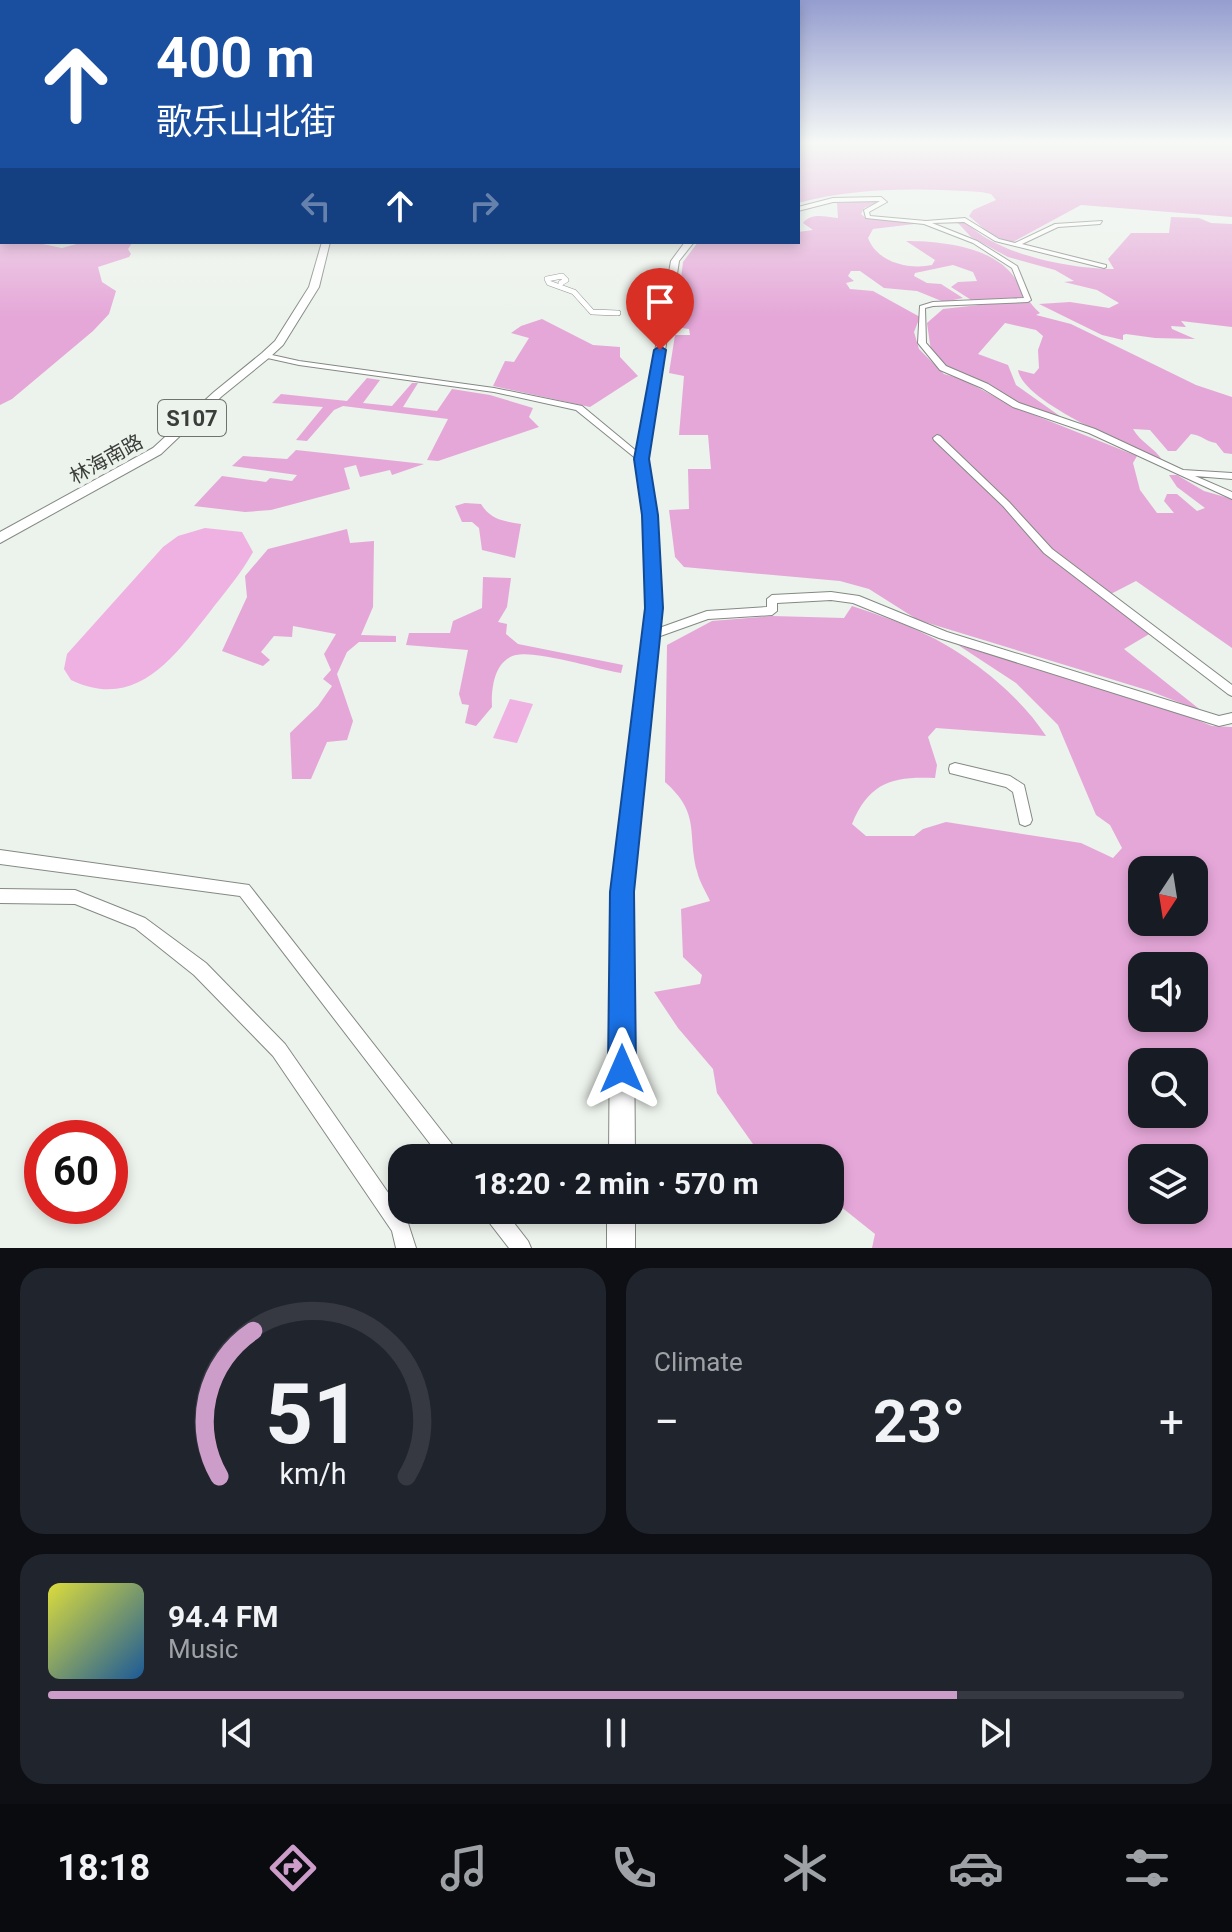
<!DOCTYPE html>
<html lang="en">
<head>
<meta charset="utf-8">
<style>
  body { margin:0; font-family:Roboto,"Noto Sans SC",sans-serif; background:#20242c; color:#f1f3f6; height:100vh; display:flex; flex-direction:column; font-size:30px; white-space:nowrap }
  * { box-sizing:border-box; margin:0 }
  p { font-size:26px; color:#9ea1a6 }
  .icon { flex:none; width:44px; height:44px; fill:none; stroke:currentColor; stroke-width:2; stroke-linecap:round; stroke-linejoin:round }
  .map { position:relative; height:1248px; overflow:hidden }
  .panel { display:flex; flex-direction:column; gap:20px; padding:20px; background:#0d0f14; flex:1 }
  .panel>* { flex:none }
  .guide { position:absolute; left:0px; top:0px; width:800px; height:244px; box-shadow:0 4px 12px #0003; background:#1a4fa0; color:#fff; overflow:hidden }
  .needle { width:52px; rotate:192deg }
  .buttons { position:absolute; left:1128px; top:856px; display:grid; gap:16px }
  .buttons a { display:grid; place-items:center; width:80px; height:80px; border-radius:16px; background:#171b24; box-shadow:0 4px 12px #0003; font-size:40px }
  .speed { position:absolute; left:24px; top:1120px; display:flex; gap:16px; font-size:40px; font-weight:700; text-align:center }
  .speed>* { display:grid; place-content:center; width:104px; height:104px; border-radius:50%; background:#171b24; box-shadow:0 4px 12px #0003; line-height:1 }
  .speed .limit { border:12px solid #d22; background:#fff; color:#111 }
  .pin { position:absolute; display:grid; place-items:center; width:68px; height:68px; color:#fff; margin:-82px -34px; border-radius:50% 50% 50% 0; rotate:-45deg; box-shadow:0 0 8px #0007 }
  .pin .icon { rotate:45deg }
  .me { position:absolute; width:88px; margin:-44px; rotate:0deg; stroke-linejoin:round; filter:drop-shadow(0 0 6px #0008) }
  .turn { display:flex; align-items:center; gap:28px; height:168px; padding:0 24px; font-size:36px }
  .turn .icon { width:104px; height:104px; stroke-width:2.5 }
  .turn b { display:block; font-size:56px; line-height:68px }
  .lanes { display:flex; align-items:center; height:76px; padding:0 24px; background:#0003; justify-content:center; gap:40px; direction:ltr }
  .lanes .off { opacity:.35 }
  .big { font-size:60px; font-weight:700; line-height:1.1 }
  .panel .card { flex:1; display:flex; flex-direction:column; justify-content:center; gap:12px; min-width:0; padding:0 28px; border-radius:24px; background:#20242c }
  .panel .dial { align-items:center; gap:0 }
  .dial svg { height:208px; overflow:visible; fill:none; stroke:#363941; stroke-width:7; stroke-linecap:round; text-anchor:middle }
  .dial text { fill:#f1f3f6; stroke:none }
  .song { display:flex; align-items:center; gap:24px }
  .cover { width:96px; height:96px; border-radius:12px; background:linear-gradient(135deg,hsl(60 70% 55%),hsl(210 70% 35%)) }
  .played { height:8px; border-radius:4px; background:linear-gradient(90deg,#cd9dc9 80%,#363941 80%) }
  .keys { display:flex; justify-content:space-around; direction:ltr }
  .heat { display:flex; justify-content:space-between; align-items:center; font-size:44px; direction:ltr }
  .panel .tiles { flex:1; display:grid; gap:20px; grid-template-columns:1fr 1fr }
  .card:last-child { grid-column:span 2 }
  .trip { position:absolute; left:388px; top:1144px; width:456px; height:80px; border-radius:24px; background:#171b24; box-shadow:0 4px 12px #0003; font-weight:700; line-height:80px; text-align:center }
  .dock { display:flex; height:128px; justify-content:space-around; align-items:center; background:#090b0e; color:#9ea1a6 }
  .dock .icon { width:56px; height:56px }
  .dock .current { color:#cd9dc9 }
  .dock b { font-size:36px; color:#f1f3f6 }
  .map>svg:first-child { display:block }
  .green { fill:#efb1e2 }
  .forest { fill:#e5a7d8; fill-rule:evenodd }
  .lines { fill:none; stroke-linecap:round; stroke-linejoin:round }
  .pedestrian-casing { stroke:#848984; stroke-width:6 }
  .minor-casing { stroke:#848984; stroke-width:2 }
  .primary-casing { stroke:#848984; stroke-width:2 }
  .pedestrian { stroke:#fff; stroke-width:5 }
  .minor { fill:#fff; fill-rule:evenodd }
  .primary { fill:#fff; fill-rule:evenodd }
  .route { fill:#1a73e8; stroke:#114b97; stroke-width:2 }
  .labels { text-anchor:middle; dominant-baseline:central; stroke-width:8; stroke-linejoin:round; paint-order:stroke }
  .far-street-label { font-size:20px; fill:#3a3d3a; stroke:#ecf2ec }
  .shield { fill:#ecf2ec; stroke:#6f736f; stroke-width:2 }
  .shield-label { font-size:22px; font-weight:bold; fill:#3a3d3a }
</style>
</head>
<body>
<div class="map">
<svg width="1232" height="1248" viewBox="0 0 1232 1248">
  <rect width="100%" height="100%" fill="#ecf2ec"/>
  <!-- green -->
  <path class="green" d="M205,528L242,532L253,552C241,574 224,593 209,613C173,658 136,711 71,680L64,669L67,654L163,547L178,536Z
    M510,699L533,704L517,743L493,738Z"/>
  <!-- forest -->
  <path class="forest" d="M0,142L2,242H33L62,248L84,242L132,243L128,249L131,254L129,257L98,267L102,282L116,291L109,314L93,331L12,399L0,405Z
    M798,142H1232V217L1081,205L1011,243L990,234L969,216L973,210L996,200L991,194L981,192C920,188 857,187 798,203Z
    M873,201L879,202L864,208L861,214L866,218L923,223L873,229L868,238C877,262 908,270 932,265L935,260L906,241C939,241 988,246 1011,273C1022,286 1026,301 1040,313L1036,315L1071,324L1196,385L1232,397V454L1224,453L1216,443C1206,442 1202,435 1191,434L1176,451H1168L1150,430L1133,429C1141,443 1154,447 1163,461C1133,447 1023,403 1018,370L1034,374L1039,368L1038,350L1043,336L1036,330L1005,323L978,354L1008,365L1016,385L1064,419L1020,404L988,384L948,368L931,351L927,323L943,309L979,305L951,287L958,282L977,281L973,272L953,265L915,273L914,276L927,283L941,284L963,298L944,302L917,291L884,288L860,271H851L848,276L854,281L846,283L850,289L873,291L920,317L914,332L919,349L944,374L962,379L1014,407L1137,456L1133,463L1140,490L1157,513H1174L1164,501L1167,494H1177L1197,511L1205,508L1177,487L1169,475H1177L1204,491L1232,499V648L1136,581L1103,598L1151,633L1124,649L1203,712L1150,691L918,620L869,589L840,581L684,567L675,557L669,510L689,509L688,469H711L708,435H679L684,376L669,373L675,335H690L689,329L675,327L683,262L698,242H798V232L813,230L803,223C812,212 825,217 838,218L837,203Z
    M1171,217L1199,218L1211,223L1232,224V327L1181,321L1186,327L1171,326L1172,329L1195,339L1155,338L1126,334L1123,335V340L1102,335L1039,304L1070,302L1109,308L1119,303L1097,290L1064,282L1074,281L1055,270L1008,257L971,237L958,223H967C997,255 1072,269 1114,269L1108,259L1131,233H1169Z
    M542,319L593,345L620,347V357L638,376L590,407L493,386L505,361L514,362L529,338L511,333L521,326Z
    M367,378L380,380L363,403L392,406L412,383H418L403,407L437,411L452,389L490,395L533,408L529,417L539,427L438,461L427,460L448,419L343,406L334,410L307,441L296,440L323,407L272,403L281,394L347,401Z
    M296,450L424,464L392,475L390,470L360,477L356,465L344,468L350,489L271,510L245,512L194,506L222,476L266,482L270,478L292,481L297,475L232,466L243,456L287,459Z
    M465,503L481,504C491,520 503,521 521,524L515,558L482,550L479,528L472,522H462L455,506Z
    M347,529L350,543L374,541L373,607L361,635L396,636V642H359L347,652L337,674L353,721L347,740L327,742L311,779H292L290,733L318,706L332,686L323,679L331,670L324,654L336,634L293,626L292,637L274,636L261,652L270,660L263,666L222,651L247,597L245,576L268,549Z
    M483,577L511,578L507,607L498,622L507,624L506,634L518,644L623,665L621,673C597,669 536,650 516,655C494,660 491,689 492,707L476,726L465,723L469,705L462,704L459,694L468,650L406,645L409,633H450L453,621L482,608Z
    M852,606C876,614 900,622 923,633C968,654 1019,694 1046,736L936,728L928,737L937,765L935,778C893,776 869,782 852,824L866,836H914L923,829L946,822L1081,843L1113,858L1122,848L1110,825L1096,815L1058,725L1016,683L958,645L1158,704L1212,726L1232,727V1248H872L875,1234L830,1198V1158H766L760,1154L717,1093L713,1069L678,1028L654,992L700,984L702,975L683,957L681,909L710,901C706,892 699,881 697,871C687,832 701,814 665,782L667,645L712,621L772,616L844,618ZM1142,870H1194V922H1142ZM1142,966H1194V1018H1142ZM1142,1062H1194V1114H1142ZM1142,1158H1194V1210H1142Z"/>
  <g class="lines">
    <defs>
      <path id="pedestrian" d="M561,283L566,280L562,276L547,279L549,283L574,292L592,312L618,313"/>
      <path id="minor" d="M881,197L887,202L869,212L870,216L926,221L965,218L999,239L1015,243L1055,224L1102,221L1100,224L1058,227L1022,244L1106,265V267L1104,268L995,241L964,222L932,223L977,241L1017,266L1031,300L1028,302L933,306L925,308L926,343L946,366L988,384L1019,403L1095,429L1183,470L1232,473V479L1195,476L1232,492V499L1089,433L1013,407L982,388L940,370L918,343L920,306L933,302L1024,298L1012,268L973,243L924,224L866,218L864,210L880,201L833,202L798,211V207L833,198Z
        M263,353L299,361L494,388L582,406L646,459L645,461H639L576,410L494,392L299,365L263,357Z
        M937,435L940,436L1009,502L1052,549L1232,685V696L1228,694L1044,553L1003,506L934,440L933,438Z
        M831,592L859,596L947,632L1219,716L1232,713V723L1219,726L939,638L853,603L831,600L777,603V611L772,615L708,619L652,639L646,635L648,632L707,611L767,607V599L772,595Z
        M955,763L1010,776L1024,785L1032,820L1030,824L1025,826L1020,824L1013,792L1006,787L950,773L949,769L950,765Z
        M0,850L249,885L458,1152L461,1158H441L240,896L0,864Z
        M0,889L75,890L145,918L206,963L285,1044L407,1220L416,1248H396L392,1231L273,1056L194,975L135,928L75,904L0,903Z
        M483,1210H504L528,1241L531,1248H509L485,1217Z"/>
      <path id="primary" d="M322,242H330L319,287L283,345L270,357L222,396L161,454L0,543V532L153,448L214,392L262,353L275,341L309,287Z
        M685,242H694L679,261L648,459L657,515L662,608L633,892L635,1158H609L611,892L646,608L643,515L636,459L671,261Z
        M607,1210H635V1248H607Z"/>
    </defs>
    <!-- pedestrian casing -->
    <use href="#pedestrian" class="pedestrian-casing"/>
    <!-- minor casing -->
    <use href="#minor" class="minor-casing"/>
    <!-- primary casing -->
    <use href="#primary" class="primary-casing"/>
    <!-- pedestrian -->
    <use href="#pedestrian" class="pedestrian"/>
    <!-- minor -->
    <use href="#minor" class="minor"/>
    <!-- primary -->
    <use href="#primary" class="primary"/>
  </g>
  <!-- sky -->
  <linearGradient id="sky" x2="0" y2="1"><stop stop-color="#949dcf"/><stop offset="0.45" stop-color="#f6f9f6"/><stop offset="1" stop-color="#f6f9f6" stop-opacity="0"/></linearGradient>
  <rect width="1232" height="317" fill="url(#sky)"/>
  <!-- route -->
  <path class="route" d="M660,346L666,350L649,459L658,515L663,608L634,892L636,1069L631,1079L622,1083L612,1079L608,1069L610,892L645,608L642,515L634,459L654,350Z"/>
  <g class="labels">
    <!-- far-street labels -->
    <g class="far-street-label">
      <text transform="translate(106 459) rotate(-29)">林海南路</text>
    </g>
    <!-- shield labels -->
    <rect class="shield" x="158" y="400" width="68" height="36" rx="6"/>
    <g class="shield-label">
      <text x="192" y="418">S107</text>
    </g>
  </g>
</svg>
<div class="buttons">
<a><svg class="needle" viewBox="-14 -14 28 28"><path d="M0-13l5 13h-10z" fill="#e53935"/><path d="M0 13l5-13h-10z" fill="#9ea1a6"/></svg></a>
<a><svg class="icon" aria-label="sound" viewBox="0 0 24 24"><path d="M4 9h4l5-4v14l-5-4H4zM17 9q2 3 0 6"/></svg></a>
<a><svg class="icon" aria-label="search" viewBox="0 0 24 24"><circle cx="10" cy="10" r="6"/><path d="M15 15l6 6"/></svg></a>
<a><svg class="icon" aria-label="layers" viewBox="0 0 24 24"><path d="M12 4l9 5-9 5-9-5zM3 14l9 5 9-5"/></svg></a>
</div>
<div class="speed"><div class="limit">60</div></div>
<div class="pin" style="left:660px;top:350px;background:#d93025"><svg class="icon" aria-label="arrive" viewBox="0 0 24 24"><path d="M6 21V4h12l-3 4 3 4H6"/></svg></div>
<svg class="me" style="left:622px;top:1069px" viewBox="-20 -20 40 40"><path d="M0-17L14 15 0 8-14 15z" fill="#1a73e8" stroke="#fff" stroke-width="4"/></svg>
<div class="trip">18:20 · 2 min · 570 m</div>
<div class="guide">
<div class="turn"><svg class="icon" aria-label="ahead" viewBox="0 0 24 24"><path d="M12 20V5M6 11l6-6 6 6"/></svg><div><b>400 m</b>歌乐山北街</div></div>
<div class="lanes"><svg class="icon off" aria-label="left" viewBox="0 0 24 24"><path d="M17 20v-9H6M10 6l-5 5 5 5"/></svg><svg class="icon" aria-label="ahead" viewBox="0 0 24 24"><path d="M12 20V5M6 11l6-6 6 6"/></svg><svg class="icon off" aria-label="right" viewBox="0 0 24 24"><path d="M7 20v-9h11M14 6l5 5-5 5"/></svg></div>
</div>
</div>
<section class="panel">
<div class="tiles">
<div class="card dial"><svg viewBox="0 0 100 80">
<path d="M14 69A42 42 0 1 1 86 69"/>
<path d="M14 69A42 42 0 0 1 27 13" stroke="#cd9dc9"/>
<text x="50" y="56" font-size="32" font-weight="700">51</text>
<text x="50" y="72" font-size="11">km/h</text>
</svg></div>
<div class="card"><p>Climate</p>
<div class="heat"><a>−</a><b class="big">23°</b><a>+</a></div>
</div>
<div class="card">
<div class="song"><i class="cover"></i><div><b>94.4 FM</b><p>Music</p></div></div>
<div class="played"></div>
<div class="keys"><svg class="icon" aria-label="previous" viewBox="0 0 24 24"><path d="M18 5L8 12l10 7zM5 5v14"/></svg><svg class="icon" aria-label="pause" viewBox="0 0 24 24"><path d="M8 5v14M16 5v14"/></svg><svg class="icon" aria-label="next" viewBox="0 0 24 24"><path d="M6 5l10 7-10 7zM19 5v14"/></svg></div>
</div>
</div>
</section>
<nav class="dock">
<b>18:18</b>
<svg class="icon current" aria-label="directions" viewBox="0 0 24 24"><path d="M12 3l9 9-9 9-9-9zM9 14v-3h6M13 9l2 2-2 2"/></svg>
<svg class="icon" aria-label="music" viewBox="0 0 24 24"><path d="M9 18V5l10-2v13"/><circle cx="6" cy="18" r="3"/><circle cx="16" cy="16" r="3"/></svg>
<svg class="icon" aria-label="phone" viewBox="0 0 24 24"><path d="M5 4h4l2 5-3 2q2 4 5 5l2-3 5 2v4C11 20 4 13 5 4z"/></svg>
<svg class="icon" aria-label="climate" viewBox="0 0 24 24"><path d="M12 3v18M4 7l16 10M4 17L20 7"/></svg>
<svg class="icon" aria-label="car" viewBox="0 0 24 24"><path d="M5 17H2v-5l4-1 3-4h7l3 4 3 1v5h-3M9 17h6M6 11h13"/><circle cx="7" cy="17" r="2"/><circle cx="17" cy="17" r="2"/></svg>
<svg class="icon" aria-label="filters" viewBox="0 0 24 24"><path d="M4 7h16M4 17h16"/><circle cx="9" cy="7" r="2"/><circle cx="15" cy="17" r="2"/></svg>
</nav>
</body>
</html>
